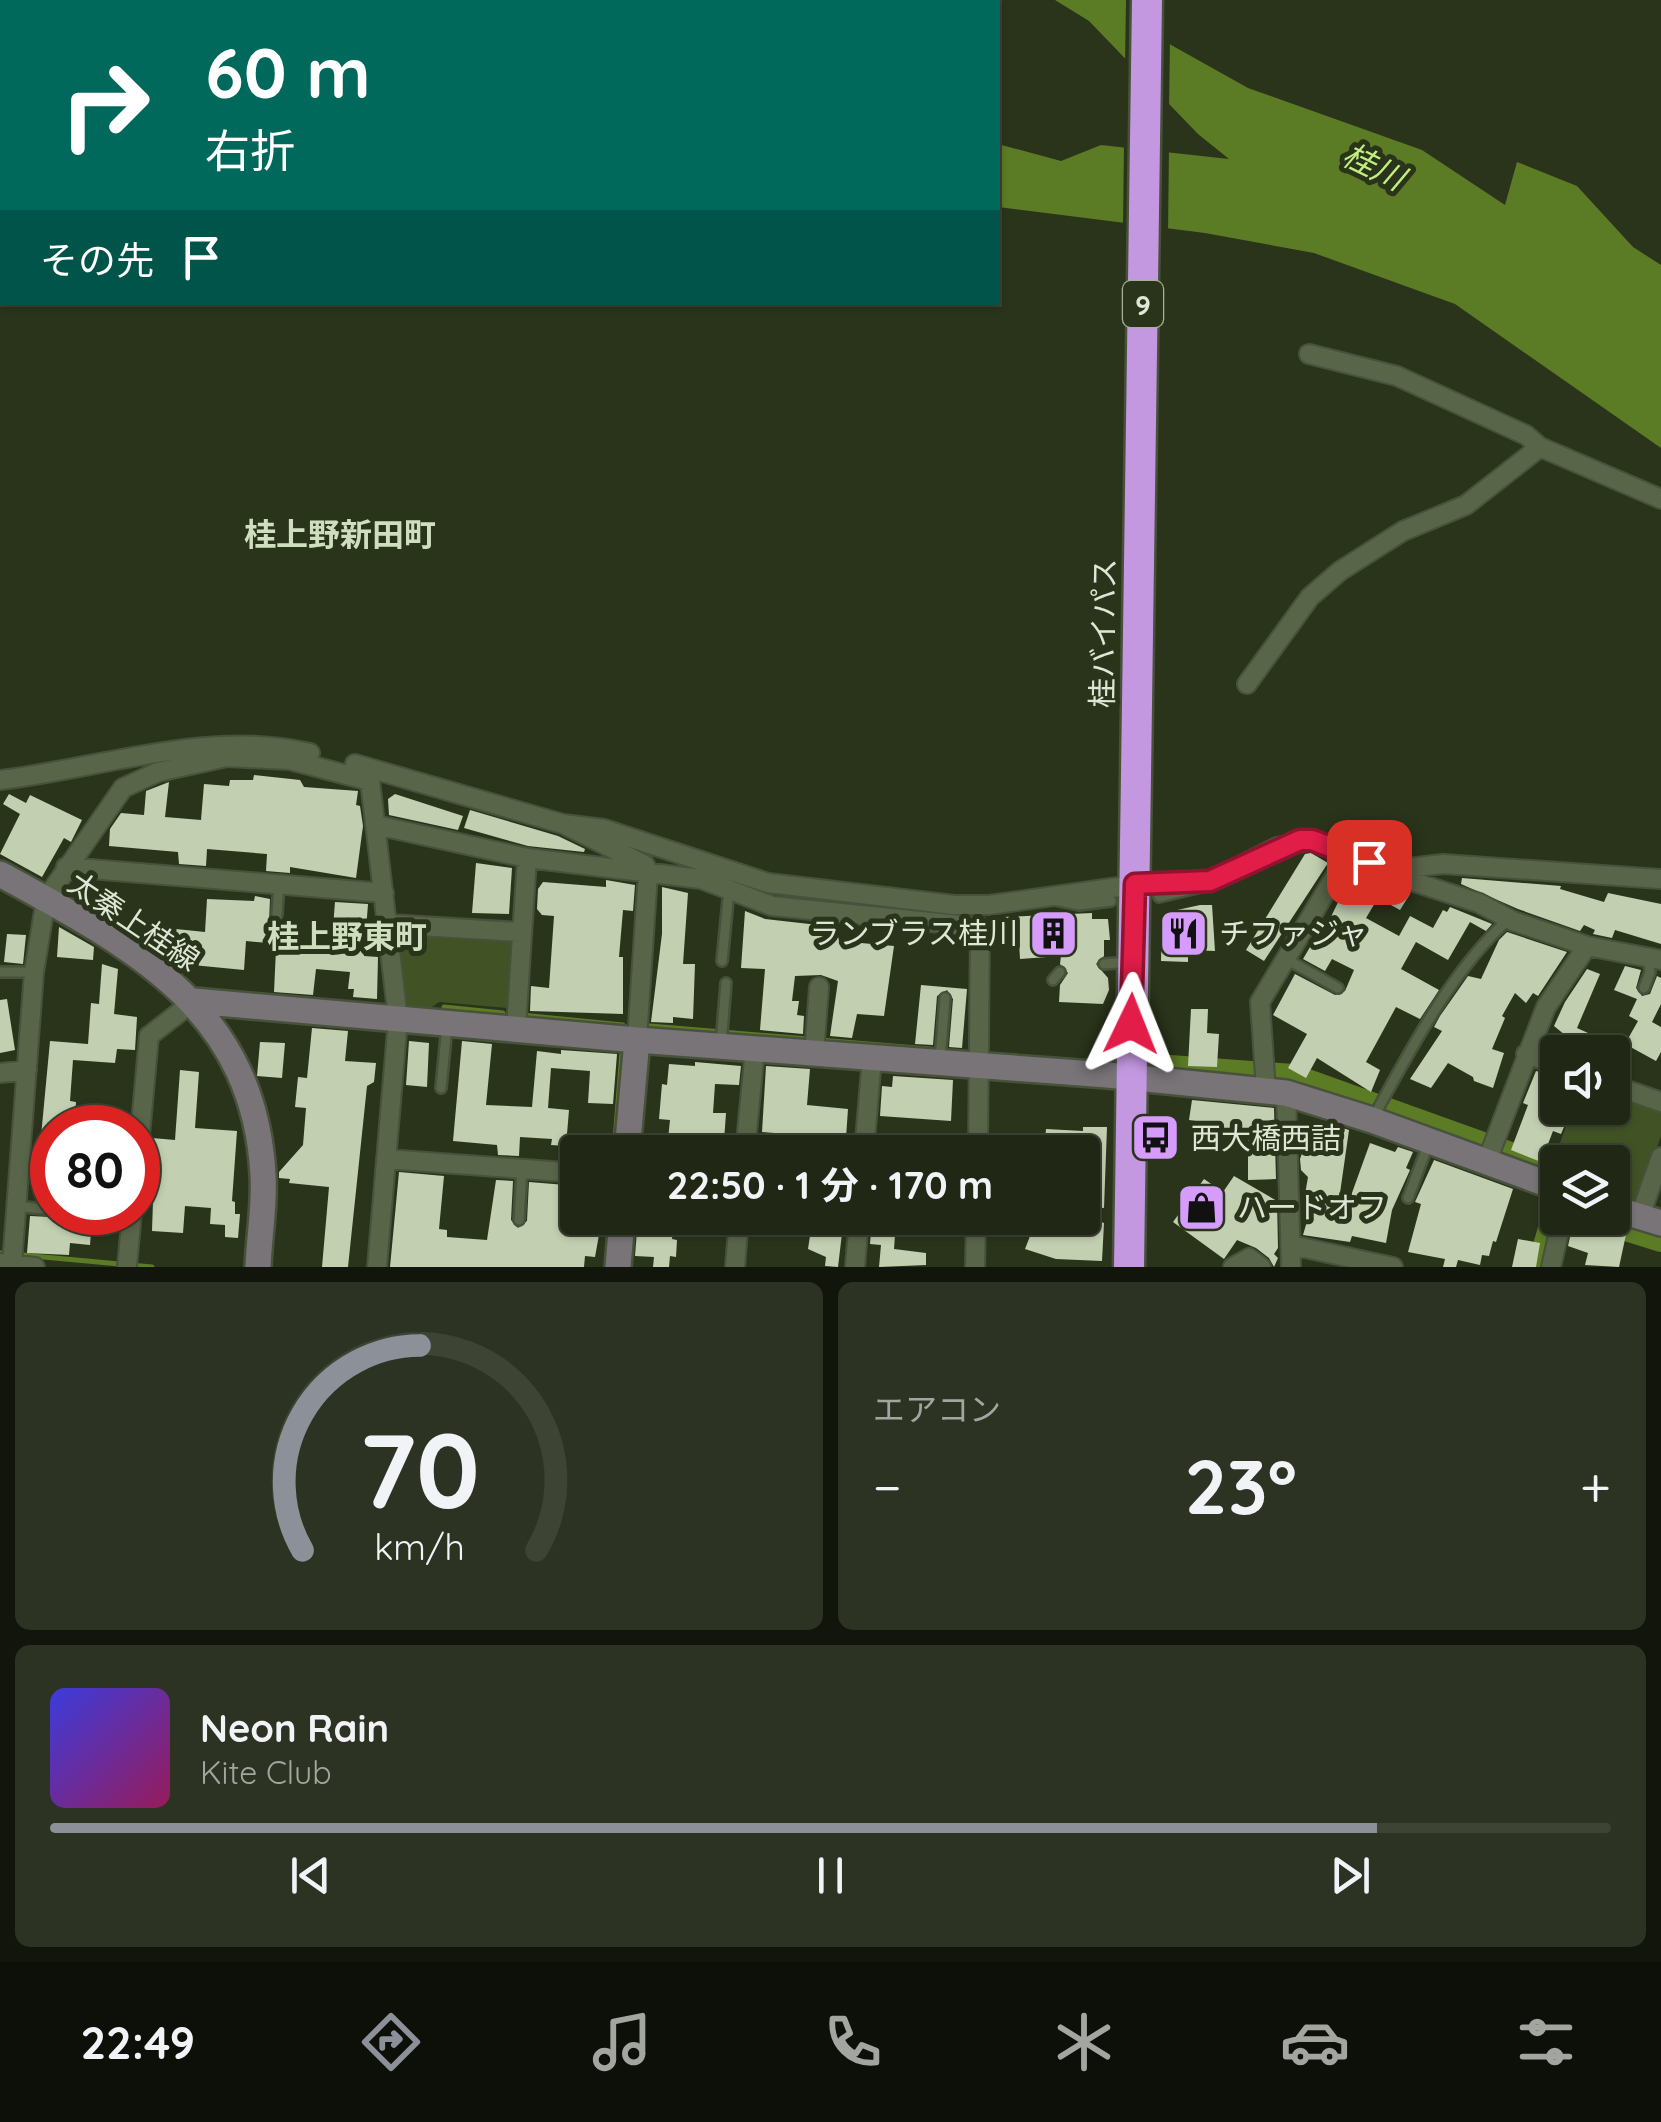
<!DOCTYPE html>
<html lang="ja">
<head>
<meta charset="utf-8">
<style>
  body { margin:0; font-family:Quicksand,"Noto Sans JP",sans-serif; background:#2d3322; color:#f1f3f6; height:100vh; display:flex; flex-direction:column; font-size:38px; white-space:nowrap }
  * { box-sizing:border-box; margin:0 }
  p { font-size:32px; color:#a2a5a0 }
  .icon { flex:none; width:55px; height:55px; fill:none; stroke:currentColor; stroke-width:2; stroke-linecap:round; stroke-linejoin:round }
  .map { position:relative; height:1267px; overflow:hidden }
  .side { display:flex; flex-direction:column; gap:15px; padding:15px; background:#12150b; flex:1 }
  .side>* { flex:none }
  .guide { position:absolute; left:0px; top:0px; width:1000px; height:305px; box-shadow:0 2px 8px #0004,0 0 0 2px #3d4434; background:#00695c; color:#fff; overflow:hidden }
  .buttons { position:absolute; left:1540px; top:1035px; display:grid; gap:20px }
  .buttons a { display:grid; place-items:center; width:90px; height:90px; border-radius:10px; background:#202714; box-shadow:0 2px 8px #0004,0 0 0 2px #3d4434; font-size:50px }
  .speed { position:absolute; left:30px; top:1105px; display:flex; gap:20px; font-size:50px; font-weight:700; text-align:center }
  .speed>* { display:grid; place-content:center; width:130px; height:130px; border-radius:50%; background:#202714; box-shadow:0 2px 8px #0004,0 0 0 2px #3d4434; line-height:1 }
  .speed .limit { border:15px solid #d22; background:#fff; color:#111 }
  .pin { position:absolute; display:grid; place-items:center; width:85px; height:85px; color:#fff; margin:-42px; border-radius:20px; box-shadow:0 5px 15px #0006 }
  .me { position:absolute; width:110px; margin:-55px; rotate:2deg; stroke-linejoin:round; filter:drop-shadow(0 0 8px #0008) }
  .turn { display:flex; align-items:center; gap:35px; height:210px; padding:0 40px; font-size:45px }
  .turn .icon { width:130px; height:130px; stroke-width:2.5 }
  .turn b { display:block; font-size:70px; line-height:85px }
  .then { display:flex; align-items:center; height:95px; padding:0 40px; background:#0003; gap:20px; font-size:38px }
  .big { font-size:75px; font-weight:700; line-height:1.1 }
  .side .card { flex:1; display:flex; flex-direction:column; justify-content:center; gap:15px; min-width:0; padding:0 35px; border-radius:15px; background:#2d3322 }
  .side .dial { align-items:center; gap:0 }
  .dial svg { height:260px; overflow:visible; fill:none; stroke:#3d4434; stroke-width:7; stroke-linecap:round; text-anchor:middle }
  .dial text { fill:#f1f3f6; stroke:none }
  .song { display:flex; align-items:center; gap:30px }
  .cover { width:120px; height:120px; border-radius:15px; background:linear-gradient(135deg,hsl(240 70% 55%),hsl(330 70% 35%)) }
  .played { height:10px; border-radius:5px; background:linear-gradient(90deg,#8c9099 85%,#3d4434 85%) }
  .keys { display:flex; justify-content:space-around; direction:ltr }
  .heat { display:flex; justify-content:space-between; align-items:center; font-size:55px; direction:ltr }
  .side .tiles { flex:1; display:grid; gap:15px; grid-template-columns:1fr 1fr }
  .card:last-child { grid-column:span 2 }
  .trip { position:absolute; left:560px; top:1135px; width:540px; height:100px; border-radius:10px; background:#202714; box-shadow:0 2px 8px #0004,0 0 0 2px #3d4434; font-weight:700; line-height:100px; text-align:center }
  .tab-bar { display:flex; height:160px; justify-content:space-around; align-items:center; background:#0d1008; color:#a2a5a0 }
  .tab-bar .icon { width:70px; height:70px }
  .tab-bar .current { color:#8c9099 }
  .tab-bar b { font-size:45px; color:#f1f3f6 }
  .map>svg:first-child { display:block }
  .green { fill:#415325 }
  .water { fill:#5c7b25 }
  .pier { fill:#2a341b }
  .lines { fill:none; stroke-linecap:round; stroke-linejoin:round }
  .stream { stroke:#5c7b25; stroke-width:5 }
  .river { stroke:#5c7b25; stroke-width:28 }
  .building { fill:#c2d0b1 }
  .lane-casing { stroke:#47513b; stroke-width:14 }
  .street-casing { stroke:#47513b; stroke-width:22 }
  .secondary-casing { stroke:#47513b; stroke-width:30 }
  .highway-casing { stroke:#47513b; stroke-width:35 }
  .lane { stroke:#596549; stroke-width:9 }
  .street { stroke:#596549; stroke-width:18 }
  .secondary { stroke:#797477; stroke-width:25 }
  .highway { stroke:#c398e1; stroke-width:30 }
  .route-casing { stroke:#92132f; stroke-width:25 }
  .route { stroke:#e11d48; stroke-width:18 }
  .labels { text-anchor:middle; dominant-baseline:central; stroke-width:10; stroke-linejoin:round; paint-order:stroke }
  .shield { fill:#2a341b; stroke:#a9b19e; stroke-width:2.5 }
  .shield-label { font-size:28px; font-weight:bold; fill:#dfe6d6 }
  .street-label { font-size:30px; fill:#dfe6d6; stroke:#2a341b }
  .poi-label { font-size:30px; fill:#dfe6d6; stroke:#2a341b; text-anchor:start }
  .water-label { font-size:32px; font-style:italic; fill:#c2ef7f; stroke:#2a341b }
  .neighbourhood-label { font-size:32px; font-weight:bold; fill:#cfdebe; stroke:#2a341b }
</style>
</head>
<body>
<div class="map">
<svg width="1661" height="1267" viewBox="0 0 1661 1267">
  <rect width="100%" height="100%" fill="#2a341b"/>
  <!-- green -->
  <path class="green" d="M395,929L506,936L513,945L508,1008L439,1002L428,1010L404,1006Z
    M1613,1092L1661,1109V1136L1639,1197L1629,1202L1613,1196L1612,1162H1558L1557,1170L1551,1167L1573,1108H1612Z"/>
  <!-- water -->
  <path class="water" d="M0,0H360L2,2L0,181Z
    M1055,0H1131L1164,41L1248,88L1422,150L1505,205L1517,162L1577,186L1633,247L1661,265V448L1455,304L1314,253L1205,233L998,207V144L1061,161L1101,145L1229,159L1198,134L1089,21Z"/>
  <!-- pier -->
  <path class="pier" d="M1126,0H1138L1170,39L1169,110L1125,65Z
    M1124,143L1169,148L1168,233L1123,228Z"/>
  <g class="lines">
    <!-- stream -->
    <path class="stream" d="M444,1007L503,1013
      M521,1015L623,1025
      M650,1026L941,1050
      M614,1152L622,1053
      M608,1239L609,1218
      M0,1253L152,1267"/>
    <!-- river -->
    <path class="river" d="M1170,1069L1293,1078L1558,1173
      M1597,1218L1661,1238
      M1541,1267L1554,1222"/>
  </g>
  <!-- building -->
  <path class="building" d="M254,775L300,780L304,787L358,791L356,805L360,806L363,826L356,878L290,867V873L266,871L267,854L207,849L206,866L179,864L178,852L109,846L110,829L121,813L144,815L146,791L169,782L165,817L201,820L204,784L229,786L230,780H253Z
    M9,794L26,803L30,795L82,820L71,842L64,838L42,877L0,854L20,814L3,804Z
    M395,794L463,816L458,830L389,815L388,799Z
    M470,810L558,836L585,849L584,852L528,846L464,828Z
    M1311,853L1328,863L1264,961L1246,950L1305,854Z
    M476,863L512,868L509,914L472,913Z
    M1353,871L1410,894L1400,910L1378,898L1366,918L1399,936L1410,916L1433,928L1443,910L1447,912L1450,907L1492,924L1486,931L1470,922L1448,960L1416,942L1401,969L1439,990L1420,1019L1396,1007L1366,1062L1380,1070L1371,1092L1317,1058L1306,1078L1288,1068L1307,1034L1273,1015L1295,974L1335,995L1345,991L1354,970L1332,959L1325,971L1303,959L1326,920L1329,921Z
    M1462,878L1561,886L1560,889L1604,902L1608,893L1661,904V944L1615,930L1612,938L1593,934L1595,930L1584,925L1580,931L1518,909L1461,884Z
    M606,880L635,885L633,911L623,910L619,957H623V1014L530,1011L531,986L549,988L554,916L542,915L537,909L538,889L543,882L606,887Z
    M662,887L688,893L683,964H695L693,1019L673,1017V1023L651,1022L662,934Z
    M255,896L270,899L268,943L246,941L244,970L172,963L176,929L205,932L207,899L254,901Z
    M335,902L368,904L364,956L378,957L377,999L353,997L354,989H348L350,972L316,969L313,995L274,992L276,949L331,953Z
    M1200,905H1212L1215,951L1188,950V962L1161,961L1162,919L1168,912Z
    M745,911L765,919L836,927L839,941L894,946L884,1016L857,1014L852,1038L830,1036L838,981L821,975L795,976L792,1001H799L797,1015L804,1016L803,1034L760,1030L765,969L741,968Z
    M1092,913V919H1108L1110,940H1104V956L1096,964L1108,978L1109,990L1103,1004L1059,1002L1060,985L1068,973L1060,964L1061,956L1020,959L1019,942H997V927H1005L1004,917Z
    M59,927L94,947L93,960L57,957Z
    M1507,932L1567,952L1538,996L1533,993L1526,1003L1515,993L1502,1016L1505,1018L1492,1049L1504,1053L1493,1088L1474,1081L1473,1077L1448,1063L1431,1088L1410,1079L1442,1031L1434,1027L1440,1016L1468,976L1481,979L1499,940Z
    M7,934L26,935L23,964L4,962Z
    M102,964L118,969L114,1014L137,1017L135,1050L117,1049L115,1063L73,1060L70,1101L76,1102L75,1119L72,1128H52V1202L35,1200L50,1041L88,1044L91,1003L99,1004Z
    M1625,966L1641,970L1636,988L1642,996L1650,994L1657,976L1661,978V1004L1652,1022L1661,1027V1052L1656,1061L1625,1044L1638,1021L1629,1016L1637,999L1614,990Z
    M1587,969L1600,974L1577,1028L1588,1033L1582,1049L1554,1026L1565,1002Z
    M921,985L967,989L962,1048L949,1047L953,999L947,990L937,996L933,1045L915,1044Z
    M7,999L15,1050L0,1053V1000Z
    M1191,1009H1208L1207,1033L1219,1034L1217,1067L1188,1066Z
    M312,1028L348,1031L345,1061L376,1063L374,1082L367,1086L348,1267H322L329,1187L289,1183L290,1179L279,1178V1172L303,1145L306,1108L295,1107L298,1077L307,1078Z
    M409,1041L429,1043L427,1087L406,1085Z
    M462,1041L492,1044L486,1105L532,1107L537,1051L561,1054V1050L617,1054L613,1104L588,1103L590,1071L551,1068L548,1108L569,1110L566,1146L551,1145L552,1139L520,1137L519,1156L498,1155L497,1145L453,1141Z
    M260,1042L285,1043L282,1078L257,1076Z
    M695,1062L741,1066L739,1085L715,1084L713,1113H726L724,1141H733V1152L667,1149L670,1120L659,1119L662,1084L667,1085L669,1064L695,1066Z
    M766,1066L810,1069L807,1105L848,1109L845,1152H817L818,1146H810L811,1136L762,1132Z
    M180,1070L199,1072L195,1128L237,1131L232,1201L235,1202V1214H240L238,1238L225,1237V1225L210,1224L211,1208L185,1206L183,1233L152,1231L154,1170L149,1169L152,1138L175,1140Z
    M1536,1071L1558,1077V1108H1572L1561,1134L1553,1131L1541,1162L1511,1150L1528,1105L1523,1103Z
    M893,1076L953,1080L951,1121L880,1116L882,1086L892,1087Z
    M1192,1100L1274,1108L1276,1179L1248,1180V1140L1210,1137L1211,1133L1198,1131L1196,1121L1189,1120Z
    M1324,1122L1349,1130L1337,1214L1344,1215L1370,1143L1395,1152L1398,1147L1413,1152L1406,1168L1410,1170L1392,1210L1386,1243L1352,1236L1350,1242L1303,1235L1308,1218L1302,1217V1212L1308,1177L1301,1170L1300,1159L1312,1125L1321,1130Z
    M1083,1127H1107L1104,1208L1093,1207V1171H1082V1152H1044L1046,1129L1083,1131Z
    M1434,1160L1513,1189L1496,1242L1493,1241L1489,1256L1482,1255L1480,1265L1458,1260L1456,1267H1443L1445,1259L1408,1252L1421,1204L1415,1202Z
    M399,1172L444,1176L439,1229L447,1230V1237L487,1240L496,1180L513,1181L511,1220L518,1228L527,1221L529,1182L566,1185L563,1216L568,1217L570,1232L581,1231L584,1218H602L595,1257L585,1256L584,1267H390Z
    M1234,1176L1277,1201L1278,1248L1274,1254L1278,1258L1274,1267L1269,1258L1256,1248L1237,1240L1224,1259L1173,1222L1204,1179L1223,1192Z
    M30,1216L92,1219L90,1245L70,1243L69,1255L27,1253Z
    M638,1218H674L672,1239L677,1240L676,1257L670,1256L669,1267H653L654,1257L635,1256Z
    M782,1218H832L831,1224L843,1225L838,1267L825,1266L826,1257L808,1249L811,1229L782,1226Z
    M1037,1218H1088L1104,1223L1102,1261L1056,1259L1025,1249Z
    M872,1219L896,1221L894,1249L926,1253V1265L879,1267L881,1245L870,1244Z
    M1574,1219L1627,1230L1619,1267L1585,1265L1588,1253L1568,1246Z
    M1518,1239L1540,1243L1536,1267H1512Z"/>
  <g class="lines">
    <defs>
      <path id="lane" d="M1159,897L1205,886
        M1054,900L1079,905L1111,901
        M276,928L279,884
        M1286,959L1338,988
        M722,961L729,890
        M1104,964L1130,962
        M0,972H34
        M1053,980L1060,972
        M1644,988L1650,972L1648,958
        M721,1045L726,983
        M940,1060L945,998
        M441,1088L447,1026
        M1373,1118C1409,1052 1453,968 1509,919
        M1408,1198L1428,1145
        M16,1206L52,1210
        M519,1220L522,1169
        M575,1226L578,1193"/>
      <path id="street" d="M1309,354L1397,376L1526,435L1540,447L1661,499
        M1247,684L1310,597L1340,571L1403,531L1466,505L1540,447
        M355,764L563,824L645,865L648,873L637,1040
        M0,780C103,768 208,729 310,753
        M563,824L604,829L768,883L954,905H989L1155,882L1210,881L1277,847L1312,840L1405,879L1479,903L1513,921L1587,946L1661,960
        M376,825L527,858L701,879L772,906L980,927L978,1152
        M66,867L384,893
        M1390,870L1443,864L1661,879
        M388,924L520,932
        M516,1029L527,858
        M814,1054L819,987
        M1526,1054L1558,1065
        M0,1073L27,1070
        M1612,1085L1661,1102
        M1266,1091L1260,1002L1349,853
        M1286,1093L1291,1267
        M745,1152L755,1049
        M864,1152L872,1058
        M138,1157L149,1036L194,1001
        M386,1159L578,1173
        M1487,1161L1546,1007L1587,946
        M1640,1216L1661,1157
        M1291,1245L1393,1267
        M0,1263L35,1267
        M12,1264L34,972L46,899L123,788L158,772L227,757L290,760L370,781L398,1019L377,1267
        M127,1267L132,1212
        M735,1267L739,1218
        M855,1267L859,1218
        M975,1267L976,1218
        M1233,1267L1249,1258L1261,1267
        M1551,1267L1562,1218"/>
      <path id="secondary" d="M0,874C131,946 254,1007 263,1175C265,1205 259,1237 258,1267
        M194,1001L637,1040L1107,1075L1286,1093L1372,1120L1558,1188
        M627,1152L637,1040
        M1612,1208L1661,1223
        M618,1267L622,1218"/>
      <path id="highway" d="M1129,1267L1147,0"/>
    </defs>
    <!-- lane casing -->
    <use href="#lane" class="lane-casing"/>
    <!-- street casing -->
    <use href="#street" class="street-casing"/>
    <!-- secondary casing -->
    <use href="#secondary" class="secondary-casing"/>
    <!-- highway casing -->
    <use href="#highway" class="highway-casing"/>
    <!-- lane -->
    <use href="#lane" class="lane"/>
    <!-- street -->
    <use href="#street" class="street"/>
    <!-- secondary -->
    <use href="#secondary" class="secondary"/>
    <!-- highway -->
    <use href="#highway" class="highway"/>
  </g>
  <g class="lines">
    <defs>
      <path id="route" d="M1131,1024L1135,884L1210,881L1300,840H1312L1369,862"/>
    </defs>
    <!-- route casing -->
    <use href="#route" class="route-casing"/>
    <!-- route -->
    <use href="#route" class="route"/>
  </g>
  <!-- icons -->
  <defs>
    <symbol id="building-square" viewBox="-11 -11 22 22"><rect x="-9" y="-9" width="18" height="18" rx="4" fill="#d59cfb" stroke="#2a341b"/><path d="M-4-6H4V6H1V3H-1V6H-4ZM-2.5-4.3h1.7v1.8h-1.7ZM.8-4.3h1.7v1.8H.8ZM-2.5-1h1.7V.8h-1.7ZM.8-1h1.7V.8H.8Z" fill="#111"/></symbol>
    <symbol id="restaurant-square" viewBox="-11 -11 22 22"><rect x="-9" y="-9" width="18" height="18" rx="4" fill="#d59cfb" stroke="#2a341b"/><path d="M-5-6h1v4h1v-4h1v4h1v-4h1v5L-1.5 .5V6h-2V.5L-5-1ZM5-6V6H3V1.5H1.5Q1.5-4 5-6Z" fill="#111"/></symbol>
    <symbol id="bus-square" viewBox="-11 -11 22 22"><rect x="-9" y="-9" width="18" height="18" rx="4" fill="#d59cfb" stroke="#2a341b"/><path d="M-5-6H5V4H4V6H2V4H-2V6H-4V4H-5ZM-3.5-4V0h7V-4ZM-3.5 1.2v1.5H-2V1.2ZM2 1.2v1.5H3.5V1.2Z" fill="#111"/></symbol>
    <symbol id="shop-square" viewBox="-11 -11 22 22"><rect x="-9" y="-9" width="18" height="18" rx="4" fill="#d59cfb" stroke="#2a341b"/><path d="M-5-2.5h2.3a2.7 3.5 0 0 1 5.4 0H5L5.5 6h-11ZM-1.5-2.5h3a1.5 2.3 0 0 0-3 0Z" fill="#111"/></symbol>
  </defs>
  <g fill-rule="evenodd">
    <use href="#building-square" x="1026" y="906" width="55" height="55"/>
    <use href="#restaurant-square" x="1156" y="906" width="55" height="55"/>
    <use href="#bus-square" x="1128" y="1110" width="55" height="55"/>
    <use href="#shop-square" x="1174" y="1180" width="55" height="55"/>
  </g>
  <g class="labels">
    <!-- shield labels -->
    <rect class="shield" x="1123" y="281" width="40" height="46" rx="8"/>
    <g class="shield-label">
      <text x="1143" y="304">9</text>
    </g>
    <!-- street labels -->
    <g class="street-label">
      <text transform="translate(1103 633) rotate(-89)">桂バイパス</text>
      <text transform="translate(134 921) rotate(34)">太秦上桂線</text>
    </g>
    <!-- poi labels -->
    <g class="poi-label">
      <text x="1018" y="933" text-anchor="end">ランブラス桂川</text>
      <text x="1219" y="933">チファジャ</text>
      <text x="1191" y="1138">西大橋西詰</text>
      <text x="1237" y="1207">ハードオフ</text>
    </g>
    <!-- water labels -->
    <g class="water-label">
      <text transform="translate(1374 166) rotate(26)">桂川</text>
    </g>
    <!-- neighbourhood labels -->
    <g class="neighbourhood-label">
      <text x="340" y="534">桂上野新田町</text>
      <text x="347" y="936">桂上野東町</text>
    </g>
  </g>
</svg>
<div class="buttons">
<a><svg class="icon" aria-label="sound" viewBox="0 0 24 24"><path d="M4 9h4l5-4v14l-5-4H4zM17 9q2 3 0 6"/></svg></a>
<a><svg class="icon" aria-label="layers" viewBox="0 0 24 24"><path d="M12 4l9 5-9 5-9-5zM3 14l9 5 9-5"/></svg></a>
</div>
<div class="speed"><div class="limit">80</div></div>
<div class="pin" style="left:1369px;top:862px;background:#d93025"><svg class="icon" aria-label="arrive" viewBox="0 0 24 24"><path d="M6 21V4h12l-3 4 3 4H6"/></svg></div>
<svg class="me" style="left:1131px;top:1024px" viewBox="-20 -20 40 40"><path d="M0-17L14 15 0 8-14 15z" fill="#e11d48" stroke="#fff" stroke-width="4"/></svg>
<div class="trip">22:50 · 1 分 · 170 m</div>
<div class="guide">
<div class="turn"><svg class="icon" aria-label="right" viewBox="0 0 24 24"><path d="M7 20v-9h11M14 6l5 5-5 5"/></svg><div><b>60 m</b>右折</div></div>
<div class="then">その先<svg class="icon" aria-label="arrive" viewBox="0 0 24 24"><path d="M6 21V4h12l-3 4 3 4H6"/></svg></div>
</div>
</div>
<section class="side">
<div class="tiles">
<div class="card dial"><svg viewBox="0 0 100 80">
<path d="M14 69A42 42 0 1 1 86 69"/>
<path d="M14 69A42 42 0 0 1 50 6" stroke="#8c9099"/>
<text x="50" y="56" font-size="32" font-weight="700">70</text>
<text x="50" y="72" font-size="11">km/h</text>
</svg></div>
<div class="card"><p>エアコン</p>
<div class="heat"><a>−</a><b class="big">23°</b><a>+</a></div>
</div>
<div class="card">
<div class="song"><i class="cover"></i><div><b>Neon Rain</b><p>Kite Club</p></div></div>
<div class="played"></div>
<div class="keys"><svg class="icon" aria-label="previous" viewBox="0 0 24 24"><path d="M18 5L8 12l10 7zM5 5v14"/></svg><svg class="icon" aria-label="pause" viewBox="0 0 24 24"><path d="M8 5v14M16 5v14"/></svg><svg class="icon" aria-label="next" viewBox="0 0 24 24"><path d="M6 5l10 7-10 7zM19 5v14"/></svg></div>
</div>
</div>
</section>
<nav class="tab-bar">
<b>22:49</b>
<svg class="icon current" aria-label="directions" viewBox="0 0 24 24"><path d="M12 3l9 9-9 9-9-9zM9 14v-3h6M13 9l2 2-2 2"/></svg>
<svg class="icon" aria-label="music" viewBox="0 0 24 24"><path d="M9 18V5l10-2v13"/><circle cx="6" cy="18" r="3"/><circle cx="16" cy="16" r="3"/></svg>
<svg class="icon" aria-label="phone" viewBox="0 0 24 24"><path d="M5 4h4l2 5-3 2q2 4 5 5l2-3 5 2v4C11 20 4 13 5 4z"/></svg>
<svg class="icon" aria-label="climate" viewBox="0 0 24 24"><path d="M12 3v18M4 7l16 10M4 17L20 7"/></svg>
<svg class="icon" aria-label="car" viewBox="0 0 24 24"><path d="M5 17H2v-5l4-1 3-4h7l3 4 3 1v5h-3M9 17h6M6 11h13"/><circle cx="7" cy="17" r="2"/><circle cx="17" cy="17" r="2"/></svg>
<svg class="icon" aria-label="filters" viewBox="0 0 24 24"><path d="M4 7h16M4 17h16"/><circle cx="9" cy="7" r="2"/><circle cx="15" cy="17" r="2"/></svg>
</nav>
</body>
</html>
